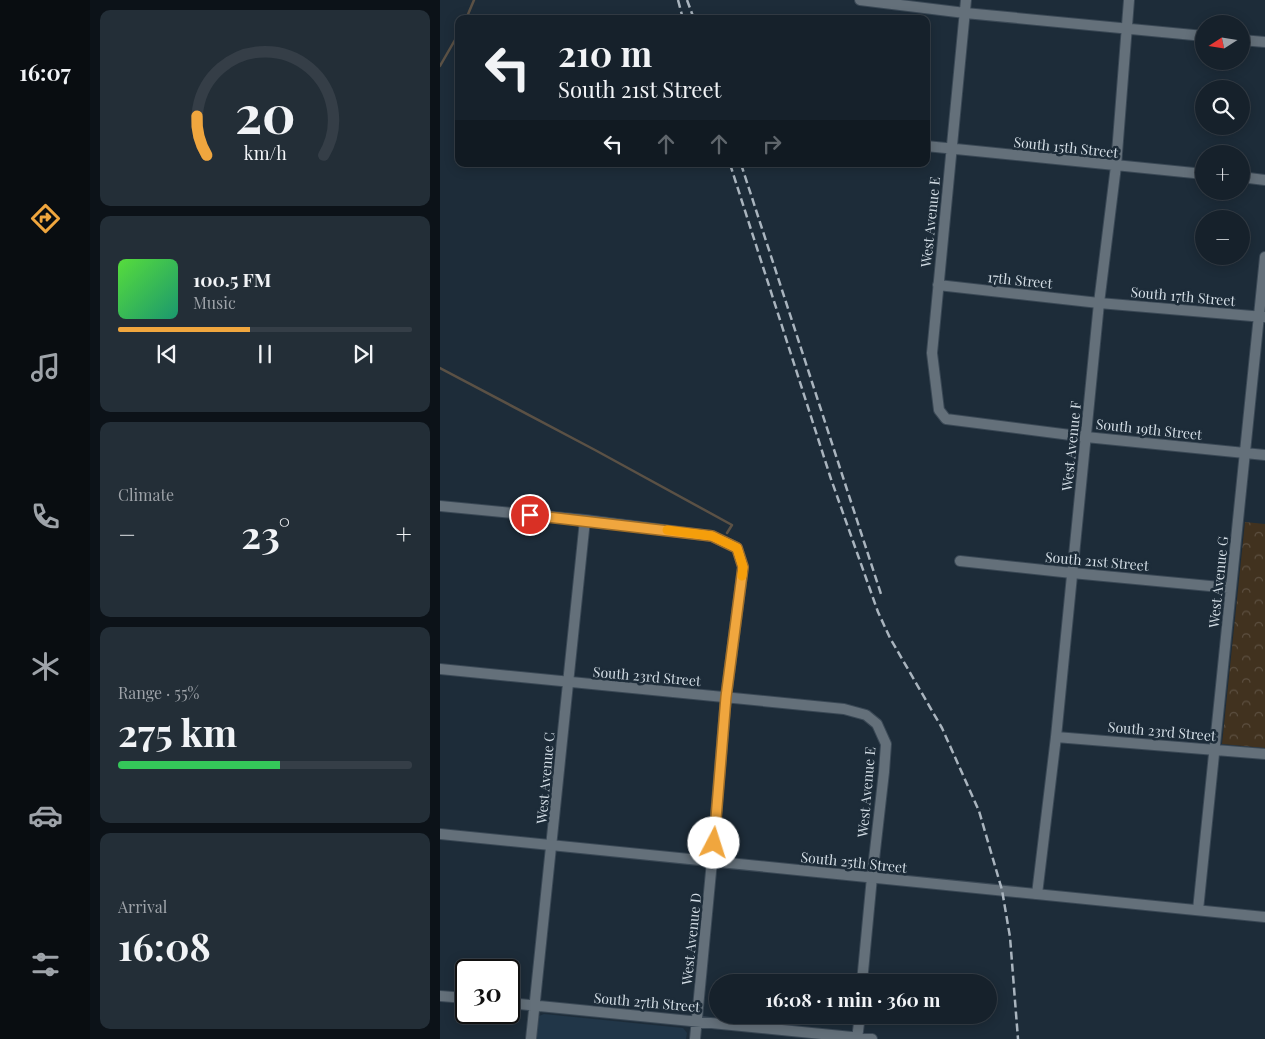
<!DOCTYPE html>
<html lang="en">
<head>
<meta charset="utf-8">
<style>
  body { margin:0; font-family:"Playfair Display",serif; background:#232e37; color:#f1f3f6; height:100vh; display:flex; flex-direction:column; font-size:19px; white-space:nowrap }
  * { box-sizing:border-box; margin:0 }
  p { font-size:16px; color:#9ea3a9 }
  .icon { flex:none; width:28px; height:28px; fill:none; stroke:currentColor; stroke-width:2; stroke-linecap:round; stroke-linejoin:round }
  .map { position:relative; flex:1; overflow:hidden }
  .panel { display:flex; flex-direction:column; gap:10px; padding:10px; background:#0c1218; width:350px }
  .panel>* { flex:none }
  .hud { position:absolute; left:15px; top:15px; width:475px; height:152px; border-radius:10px; box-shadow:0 2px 12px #0003,0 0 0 1px #353e47; background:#16212b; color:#f1f3f6; overflow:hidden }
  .needle { width:32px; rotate:258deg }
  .fabs { position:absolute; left:755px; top:15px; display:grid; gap:10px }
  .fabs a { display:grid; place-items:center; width:55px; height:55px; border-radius:50%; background:#16212b; box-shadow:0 2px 12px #0003,0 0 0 1px #353e47; font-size:25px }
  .speed { position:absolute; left:15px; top:959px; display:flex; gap:10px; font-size:25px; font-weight:700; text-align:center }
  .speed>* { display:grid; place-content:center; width:65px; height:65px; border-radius:50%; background:#16212b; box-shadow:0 2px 12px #0003,0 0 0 1px #353e47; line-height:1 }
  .speed .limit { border:2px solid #111; border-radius:8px; background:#fff; color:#111 }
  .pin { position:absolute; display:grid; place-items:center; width:42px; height:42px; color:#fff; margin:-21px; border:2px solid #fff; border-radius:50%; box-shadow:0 1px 5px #0007 }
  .me { position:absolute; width:55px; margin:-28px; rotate:5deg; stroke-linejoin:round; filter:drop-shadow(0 0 4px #0008) }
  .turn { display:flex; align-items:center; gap:18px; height:105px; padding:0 20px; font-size:22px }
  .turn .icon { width:65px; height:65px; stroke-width:2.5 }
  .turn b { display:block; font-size:35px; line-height:42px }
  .lanes { display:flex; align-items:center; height:48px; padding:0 20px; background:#0003; justify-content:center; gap:25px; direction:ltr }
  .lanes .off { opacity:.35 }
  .big { font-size:38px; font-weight:700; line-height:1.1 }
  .panel .widget { flex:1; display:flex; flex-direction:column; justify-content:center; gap:8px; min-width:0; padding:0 18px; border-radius:10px; background:#232e37 }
  .panel .dial { align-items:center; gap:0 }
  .dial svg { height:130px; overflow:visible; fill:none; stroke:#353e47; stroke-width:7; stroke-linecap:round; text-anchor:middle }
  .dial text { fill:#f1f3f6; stroke:none }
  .song { display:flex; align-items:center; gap:15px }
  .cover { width:60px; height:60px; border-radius:8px; background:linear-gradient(135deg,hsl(110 70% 55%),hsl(160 70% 35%)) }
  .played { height:5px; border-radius:2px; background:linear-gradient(90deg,#f0a63e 45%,#353e47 45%) }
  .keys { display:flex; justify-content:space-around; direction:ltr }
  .heat { display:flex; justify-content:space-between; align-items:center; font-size:28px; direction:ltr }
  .charge { height:8px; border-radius:4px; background:linear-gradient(90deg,#34c759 55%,#353e47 0) }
  .trip { position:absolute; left:269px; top:974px; width:288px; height:50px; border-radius:25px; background:#16212b; box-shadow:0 2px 12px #0003,0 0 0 1px #353e47; font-weight:700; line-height:50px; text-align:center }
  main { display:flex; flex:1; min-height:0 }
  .menu { display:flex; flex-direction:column; width:90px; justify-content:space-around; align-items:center; background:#090d11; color:#9ea3a9 }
  .menu .icon { width:35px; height:35px }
  .menu .on { color:#f0a63e }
  .menu b { font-size:22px; color:#f1f3f6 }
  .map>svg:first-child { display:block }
  .built { fill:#213648 }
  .park { fill:url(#park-crowns) }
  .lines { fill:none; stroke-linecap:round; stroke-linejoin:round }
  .stream { stroke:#5b5145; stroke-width:2.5 }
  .minor-casing { stroke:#3a4855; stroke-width:12 }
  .tertiary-casing { stroke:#3a4855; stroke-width:12 }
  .minor { stroke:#64707a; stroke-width:10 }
  .tertiary { stroke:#64707a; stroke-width:10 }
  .rail { stroke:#a9b4be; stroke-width:2.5; stroke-dasharray:8 4; stroke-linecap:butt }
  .route-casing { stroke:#9c6c28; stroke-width:12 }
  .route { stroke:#f0a63e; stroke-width:9 }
  .slow { stroke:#f59e0b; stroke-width:9 }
  .labels { text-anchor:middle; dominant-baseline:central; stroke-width:5; stroke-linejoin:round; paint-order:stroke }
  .street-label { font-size:14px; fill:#d4dee6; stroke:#1d2c39 }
</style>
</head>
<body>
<main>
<nav class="menu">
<b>16:07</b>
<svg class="icon on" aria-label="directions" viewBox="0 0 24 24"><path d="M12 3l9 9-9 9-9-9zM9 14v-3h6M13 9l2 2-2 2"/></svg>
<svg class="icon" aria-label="music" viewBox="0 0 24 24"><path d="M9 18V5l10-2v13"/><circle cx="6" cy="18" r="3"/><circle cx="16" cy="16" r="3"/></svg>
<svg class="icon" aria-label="phone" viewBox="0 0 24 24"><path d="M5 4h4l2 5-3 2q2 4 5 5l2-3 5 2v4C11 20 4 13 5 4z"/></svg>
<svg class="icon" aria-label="climate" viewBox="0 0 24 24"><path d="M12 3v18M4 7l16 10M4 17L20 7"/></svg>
<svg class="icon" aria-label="car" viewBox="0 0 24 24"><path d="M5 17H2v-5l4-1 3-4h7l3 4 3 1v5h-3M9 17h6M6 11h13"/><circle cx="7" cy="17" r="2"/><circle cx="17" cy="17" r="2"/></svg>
<svg class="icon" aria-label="filters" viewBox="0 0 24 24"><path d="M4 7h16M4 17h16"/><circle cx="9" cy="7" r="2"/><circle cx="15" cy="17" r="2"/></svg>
</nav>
<section class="panel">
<div class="widget dial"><svg viewBox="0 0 100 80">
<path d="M14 69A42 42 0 1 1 86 69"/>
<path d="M14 69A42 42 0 0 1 8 45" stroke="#f0a63e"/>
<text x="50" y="56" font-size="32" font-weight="700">20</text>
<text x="50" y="72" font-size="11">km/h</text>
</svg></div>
<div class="widget">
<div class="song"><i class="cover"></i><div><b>100.5 FM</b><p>Music</p></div></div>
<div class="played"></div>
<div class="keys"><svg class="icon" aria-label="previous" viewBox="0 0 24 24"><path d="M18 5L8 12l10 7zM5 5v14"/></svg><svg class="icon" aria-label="pause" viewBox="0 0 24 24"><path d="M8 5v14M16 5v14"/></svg><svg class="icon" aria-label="next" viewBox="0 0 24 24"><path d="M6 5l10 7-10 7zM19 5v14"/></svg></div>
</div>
<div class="widget"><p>Climate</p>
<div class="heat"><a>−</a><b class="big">23°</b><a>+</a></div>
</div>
<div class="widget"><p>Range · 55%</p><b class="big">275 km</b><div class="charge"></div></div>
<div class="widget"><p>Arrival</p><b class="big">16:08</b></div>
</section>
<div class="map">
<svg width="825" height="1039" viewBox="0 0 825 1039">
  <defs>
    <pattern id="park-crowns" width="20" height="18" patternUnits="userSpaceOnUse" patternTransform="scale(1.25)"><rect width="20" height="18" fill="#41321f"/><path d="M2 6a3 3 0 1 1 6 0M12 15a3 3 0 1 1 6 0" fill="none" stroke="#5c4f40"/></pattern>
  </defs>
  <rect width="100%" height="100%" fill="#1d2c39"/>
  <!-- built -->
  <path class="built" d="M104,1014L243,1028L247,1033L246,1039H96L99,1016Z"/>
  <!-- park -->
  <path class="park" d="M805,522L825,524V748L782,744Z"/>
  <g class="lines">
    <!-- stream -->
    <path class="stream" d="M26,19L34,0
      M0,66L19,33
      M0,368L155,450L292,525L287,533"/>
    <defs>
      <path id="minor" d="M420,0L525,13L764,36
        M526,0L492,353L499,410L506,419L646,437L825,455
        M801,40L825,42
        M486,146L764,174
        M801,177L825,180
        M498,285L659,303L824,317
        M0,506L145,520L272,536L297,548L303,567L286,697L272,861L255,1039
        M520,561L632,573L791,588
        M0,669L404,709L426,715L437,724L446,744L444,772L432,877L422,982
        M616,737L825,754
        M597,894L616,737L659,303L676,166L689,0
        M758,910L825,257
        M0,996L26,998
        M69,1003L432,1039
        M91,1039L145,520
        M417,1039L420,1015"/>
      <path id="tertiary" d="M0,834L825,917"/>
    </defs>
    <!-- minor casing -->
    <use href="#minor" class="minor-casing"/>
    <!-- tertiary casing -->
    <use href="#tertiary" class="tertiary-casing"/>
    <!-- minor -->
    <use href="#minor" class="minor"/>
    <!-- tertiary -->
    <use href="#tertiary" class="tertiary"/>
    <!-- rail -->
    <path class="rail" d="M238,0L243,19
      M247,0L254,19
      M290,164L391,479L438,612L450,638L502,728L539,811L562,890L570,937L578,1039
      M301,164L441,594"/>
  </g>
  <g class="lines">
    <defs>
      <path id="route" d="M90,515L272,536L297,548L303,567L286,697L274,843"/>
    </defs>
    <!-- route casing -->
    <use href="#route" class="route-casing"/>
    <!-- route -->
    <use href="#route" class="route"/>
    <!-- slow -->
    <path class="slow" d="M227,530L272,536L297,548L303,567L302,576"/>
  </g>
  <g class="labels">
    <!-- street labels -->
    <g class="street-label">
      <text transform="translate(626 147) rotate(6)">South 15th Street</text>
      <text transform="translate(490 222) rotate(-84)">West Avenue E</text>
      <text transform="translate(580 280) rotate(6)">17th Street</text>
      <text transform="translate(743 296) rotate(5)">South 17th Street</text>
      <text transform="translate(709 429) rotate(6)">South 19th Street</text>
      <text transform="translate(631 446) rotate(-84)">West Avenue F</text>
      <text transform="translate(657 561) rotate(5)">South 21st Street</text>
      <text transform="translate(778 582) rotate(-84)">West Avenue G</text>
      <text transform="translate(207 676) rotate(5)">South 23rd Street</text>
      <text transform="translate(722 731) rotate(5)">South 23rd Street</text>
      <text transform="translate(105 778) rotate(-85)">West Avenue C</text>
      <text transform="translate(426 792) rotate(-85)">West Avenue E</text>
      <text transform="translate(414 862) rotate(6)">South 25th Street</text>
      <text transform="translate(251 939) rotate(-84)">West Avenue D</text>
      <text transform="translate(207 1002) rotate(5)">South 27th Street</text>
    </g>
  </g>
</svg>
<div class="fabs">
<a><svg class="needle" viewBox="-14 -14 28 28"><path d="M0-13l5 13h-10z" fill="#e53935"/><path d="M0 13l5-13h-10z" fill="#9ea3a9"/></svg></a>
<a><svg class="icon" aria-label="search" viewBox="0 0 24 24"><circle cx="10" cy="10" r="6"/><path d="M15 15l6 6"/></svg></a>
<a>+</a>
<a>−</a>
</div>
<div class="speed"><div class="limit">30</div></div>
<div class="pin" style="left:90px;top:515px;background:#d93025"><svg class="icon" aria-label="arrive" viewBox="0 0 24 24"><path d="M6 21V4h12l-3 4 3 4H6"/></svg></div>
<svg class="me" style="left:274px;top:843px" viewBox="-20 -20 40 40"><circle r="19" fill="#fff"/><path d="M0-13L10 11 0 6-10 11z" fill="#f0a63e"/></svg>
<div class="trip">16:08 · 1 min · 360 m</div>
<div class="hud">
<div class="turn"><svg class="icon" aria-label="left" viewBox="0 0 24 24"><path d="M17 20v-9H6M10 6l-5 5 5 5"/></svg><div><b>210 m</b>South 21st Street</div></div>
<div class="lanes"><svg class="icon" aria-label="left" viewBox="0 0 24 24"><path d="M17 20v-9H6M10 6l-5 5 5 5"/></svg><svg class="icon off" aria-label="ahead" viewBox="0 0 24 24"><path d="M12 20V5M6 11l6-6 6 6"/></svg><svg class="icon off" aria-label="ahead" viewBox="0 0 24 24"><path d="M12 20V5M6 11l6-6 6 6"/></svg><svg class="icon off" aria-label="right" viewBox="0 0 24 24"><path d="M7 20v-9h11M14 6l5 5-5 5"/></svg></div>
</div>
</div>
</main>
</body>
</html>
